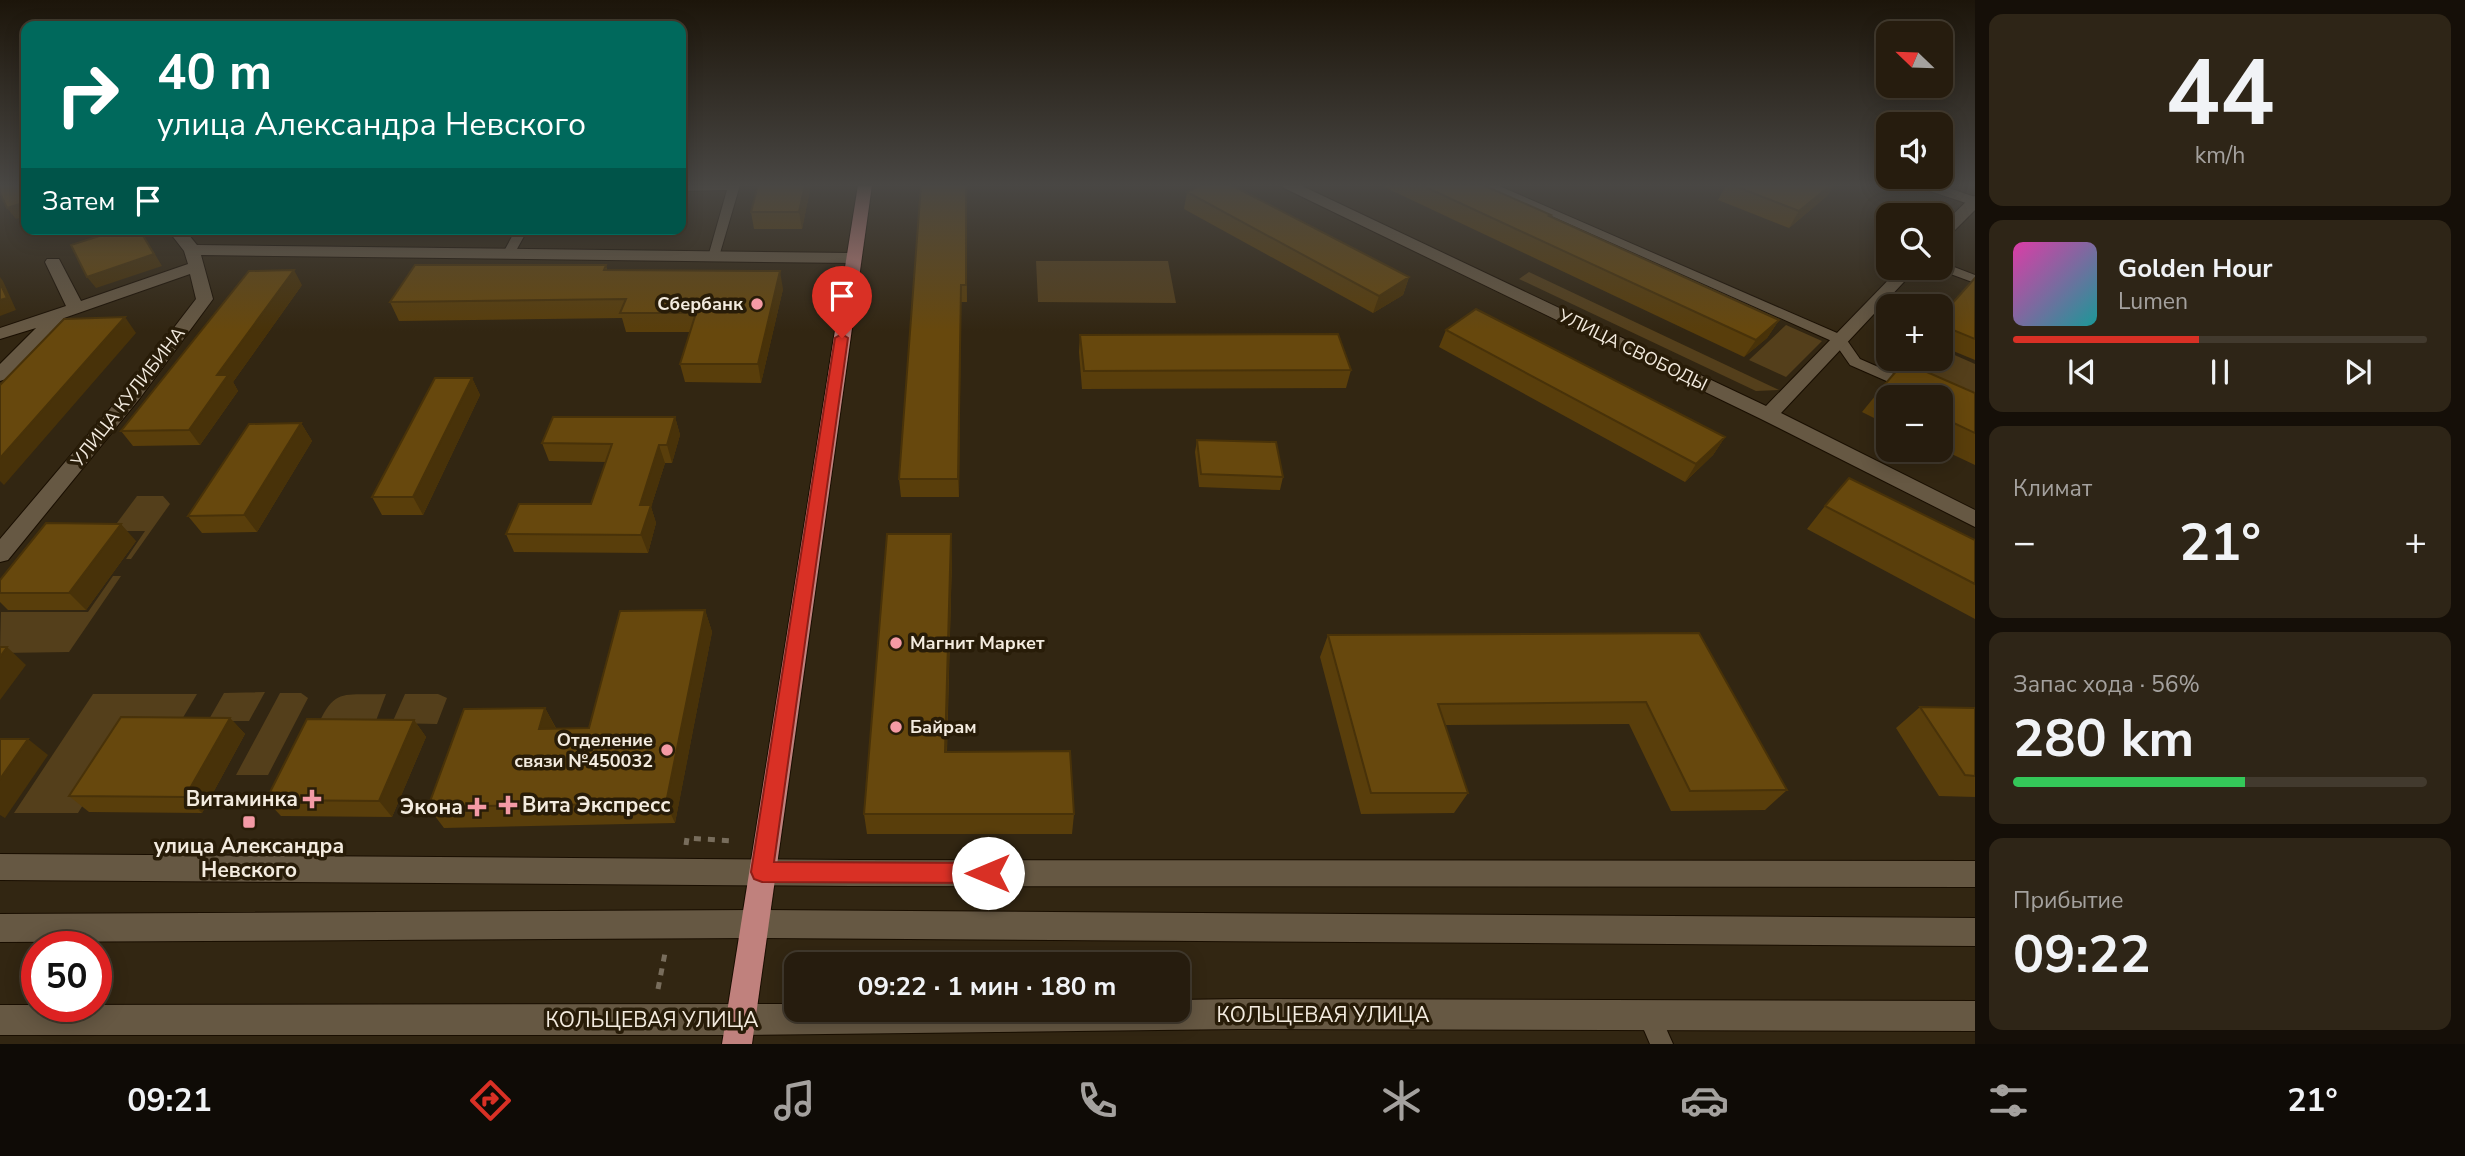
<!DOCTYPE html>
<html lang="ru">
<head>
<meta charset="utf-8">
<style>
  body { margin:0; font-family:"Nunito Sans",sans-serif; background:#2e2517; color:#f1f3f6; height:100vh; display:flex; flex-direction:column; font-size:26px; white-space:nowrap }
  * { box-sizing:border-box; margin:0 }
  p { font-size:23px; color:#a4a19e }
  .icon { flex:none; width:38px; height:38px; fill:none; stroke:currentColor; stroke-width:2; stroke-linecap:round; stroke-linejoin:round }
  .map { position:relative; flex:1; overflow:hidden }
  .panel { display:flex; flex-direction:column; gap:14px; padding:14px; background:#150f08; width:490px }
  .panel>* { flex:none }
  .hud { position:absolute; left:21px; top:21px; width:665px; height:214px; border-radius:14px; box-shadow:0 4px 18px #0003,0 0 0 2px #423a2e; background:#00695c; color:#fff; overflow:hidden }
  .needle { width:46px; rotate:293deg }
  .buttons { position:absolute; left:1876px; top:21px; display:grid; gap:14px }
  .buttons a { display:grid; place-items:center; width:77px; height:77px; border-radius:14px; background:#261c0e; box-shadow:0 4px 18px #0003,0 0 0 2px #423a2e; font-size:35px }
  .speed { position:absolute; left:21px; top:931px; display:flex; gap:14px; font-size:35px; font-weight:700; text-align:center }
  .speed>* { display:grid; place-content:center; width:91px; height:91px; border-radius:50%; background:#261c0e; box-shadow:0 4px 18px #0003,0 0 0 2px #423a2e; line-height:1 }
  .speed .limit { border:10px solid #d22; background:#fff; color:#111 }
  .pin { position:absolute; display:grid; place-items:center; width:60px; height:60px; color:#fff; margin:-72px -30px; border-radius:50% 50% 50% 0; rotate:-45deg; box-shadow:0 0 7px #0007 }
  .pin .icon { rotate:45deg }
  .me { position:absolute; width:77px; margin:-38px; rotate:270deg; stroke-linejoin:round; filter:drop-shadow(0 0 5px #0008) }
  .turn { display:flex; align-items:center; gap:24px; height:147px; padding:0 21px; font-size:32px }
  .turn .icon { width:91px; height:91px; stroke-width:2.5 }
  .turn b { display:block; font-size:49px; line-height:60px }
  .then { display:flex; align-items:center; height:66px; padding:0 21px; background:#0003; gap:14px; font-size:26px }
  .big { font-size:52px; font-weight:700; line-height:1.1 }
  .panel .widget { flex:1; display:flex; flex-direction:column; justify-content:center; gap:10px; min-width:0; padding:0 24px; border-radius:14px; background:#2e2517 }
  .panel .dial { align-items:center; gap:0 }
  .dial b { font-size:91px; line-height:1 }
  .song { display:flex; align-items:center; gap:21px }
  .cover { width:84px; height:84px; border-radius:10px; background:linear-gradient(135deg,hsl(320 70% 55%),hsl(180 70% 35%)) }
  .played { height:7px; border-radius:4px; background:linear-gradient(90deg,#d93025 45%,#423a2e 45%) }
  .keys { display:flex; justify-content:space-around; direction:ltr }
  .heat { display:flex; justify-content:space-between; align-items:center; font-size:38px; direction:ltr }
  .charge { height:10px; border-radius:5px; background:linear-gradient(90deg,#34c759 56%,#423a2e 0) }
  .trip { position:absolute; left:784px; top:952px; width:406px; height:70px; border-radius:14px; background:#261c0e; box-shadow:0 4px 18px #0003,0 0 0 2px #423a2e; font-weight:700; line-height:70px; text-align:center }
  .tabs { display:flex; height:112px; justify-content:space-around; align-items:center; background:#0f0b06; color:#a4a19e }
  .tabs .icon { width:49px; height:49px }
  .tabs .on { color:#d93025 }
  .tabs b { font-size:32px; color:#f1f3f6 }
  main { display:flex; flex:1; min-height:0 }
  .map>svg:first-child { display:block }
  .green { fill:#543f1b }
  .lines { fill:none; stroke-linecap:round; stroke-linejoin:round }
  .lane-casing { stroke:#190e00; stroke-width:2 }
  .street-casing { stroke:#190e00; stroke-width:2 }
  .secondary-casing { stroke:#190e00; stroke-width:2 }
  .primary-casing { stroke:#190e00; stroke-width:2 }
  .path { stroke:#786d5c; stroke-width:5; stroke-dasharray:7 7; stroke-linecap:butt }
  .lane { fill:#665843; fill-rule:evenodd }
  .street { fill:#665843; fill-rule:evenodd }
  .secondary { fill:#665843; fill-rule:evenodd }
  .primary { fill:#c0817d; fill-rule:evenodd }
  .wall { fill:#593e0b }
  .shaded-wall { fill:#483209 }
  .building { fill:#67480d; stroke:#483209; stroke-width:2 }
  .route { fill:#d93025; stroke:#8d1f18; stroke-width:2 }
  .poi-dot { fill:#f49aa5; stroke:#281c08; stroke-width:2.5 }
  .labels { text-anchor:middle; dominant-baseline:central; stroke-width:7; stroke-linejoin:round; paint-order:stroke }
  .poi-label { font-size:18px; font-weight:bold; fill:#f3ebdf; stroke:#281c08; text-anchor:end }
  .street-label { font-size:18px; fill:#f3ebdf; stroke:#281c08 }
  .near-poi-label { font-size:21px; font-weight:bold; fill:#f3ebdf; stroke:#281c08; text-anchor:end }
  .near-street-label { font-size:21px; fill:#f3ebdf; stroke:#281c08 }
</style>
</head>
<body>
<main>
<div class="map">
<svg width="1975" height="1044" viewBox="0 0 1975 1044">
  <rect width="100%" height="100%" fill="#322612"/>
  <!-- green -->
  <path class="green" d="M1036,261H1168L1176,303L1038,302Z
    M1529,272L1779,390L1756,391L1519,279Z
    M1786,325L1822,341L1786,377L1749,360Z
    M1941,349L1975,364V408L1890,371L1900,359H1941Z
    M137,496H163L170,504L131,559H126L145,531H111Z
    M113,576H121L69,652L0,653L1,612H88Z
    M265,692L249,721H208L224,693Z
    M280,693H301L308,698L268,775H236Z
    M93,694H197L178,726L131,727L78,813H14Z
    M386,694L374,726L317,728C334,686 345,696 386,694Z
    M405,694H438L447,698L437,724L392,723Z"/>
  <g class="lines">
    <defs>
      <path id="lane" d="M681,185H740L718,260L714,261L708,257L727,190L681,191Z
        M1482,185H1497L1844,336L1860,359L1940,394L1942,397L1941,399L1923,397L1850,365L1834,342Z
        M516,229H528L512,258H504L502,255Z
        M1941,262L1975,275V283L1937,269L1941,268Z
        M1649,1005L1657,1008L1673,1044H1650L1638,1016L1641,1008Z"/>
      <path id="street" d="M1919,185H1940L1975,197V206L1921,188Z
        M167,229H184L197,245L853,253L861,258L853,263L201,255L213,299L140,398L8,560L0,562V539L126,390L196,299L190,274L64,318L6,379L0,381V364L36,328L0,339V328L66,306L45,262L47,259H59L81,301L188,264L184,251Z
        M754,910L1975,918V946L754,938L0,942V914Z"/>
      <path id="secondary" d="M1282,185H1300L1766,406L1900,268H1917L1781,413L1975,510V527L1761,419L1284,188Z
        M1975,196V210L1947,238L1941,240V226L1970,198Z
        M0,854L851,860L1975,861V887L851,886L0,880Z
        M1239,999L1975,1001V1031L1239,1029L740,1035H0V1005L796,1004V1010H1178V1000Z"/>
      <path id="primary" d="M858,185H872L752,1044H722Z"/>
    </defs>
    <!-- lane casing -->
    <use href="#lane" class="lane-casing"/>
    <!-- street casing -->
    <use href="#street" class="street-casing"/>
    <!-- secondary casing -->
    <use href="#secondary" class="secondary-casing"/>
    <!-- primary casing -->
    <use href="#primary" class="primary-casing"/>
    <!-- path -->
    <path class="path" d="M686,845L687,838L734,841
      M843,964L844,951
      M658,989L665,953"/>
    <!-- lane -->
    <use href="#lane" class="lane"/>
    <!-- street -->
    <use href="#street" class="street"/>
    <!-- secondary -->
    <use href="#secondary" class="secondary"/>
    <!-- primary -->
    <use href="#primary" class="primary"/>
  </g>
  <!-- wall -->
  <path class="wall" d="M811,185L802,229H754L751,212Z
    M966,185L967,302H961L959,497H901L899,479Z
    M1380,185H1483L1551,215L1550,216L1779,320L1767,338L1744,357Z
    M1726,185H1834L1828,195L1789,228L1718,200Z
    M1187,192L1409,277L1403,295L1373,313L1184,209Z
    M539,229H669L665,237L541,236Z
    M606,265L607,270L783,289L761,383L685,382L680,364L690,332H626L622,318L399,321L390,302Z
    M1975,278V360L1941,346V316Z
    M302,285L233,382L238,391L200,445L133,446L121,431Z
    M1446,330L1725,437L1713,455L1685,482L1439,347Z
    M1080,335L1351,370L1346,388L1082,389L1079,352Z
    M472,378L480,395L423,515H382L372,497Z
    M1880,390L1975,393V465L1941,449V397H1888V425L1862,412Z
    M675,417L680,435L672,463H665L651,507L656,523L648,553L514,552L506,534L591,504L606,462L549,461L542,443Z
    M301,423L312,441L257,532L202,533L188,516Z
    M1197,440L1283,477L1280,490L1199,487L1195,452Z
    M1825,506L1975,540V619L1807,529Z
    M136,541L86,610H8L0,602V580Z
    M952,557L947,752L1074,814L1072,834H867L864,814Z
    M705,610L712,632L675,823L444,828L428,807L545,708L556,728H589Z
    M1699,633L1787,790L1765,810L1671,811L1629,724L1445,725L1468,793L1454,813L1361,814L1320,657L1328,635Z
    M1920,707L1975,708V797L1939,796L1896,728Z
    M230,718L245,734L202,813L89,812L69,796Z
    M414,720L426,737L392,817L281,816L266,800Z"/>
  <!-- shaded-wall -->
  <path class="shaded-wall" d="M805,185H811L802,229L799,212Z
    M1831,185H1834L1828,195L1789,228L1799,211Z
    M26,202V216L16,219L7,208Z
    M140,229L162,266L96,288L87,277Z
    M663,229H669L665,237Z
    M294,270L302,285L233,382L238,391L200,445L189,430L217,375Z
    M780,271L783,289L761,383L758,364Z
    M0,277L3,281L16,310L0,316Z
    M1409,277L1403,295L1373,313L1379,296Z
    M961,285V302L959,497L958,479Z
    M125,317L136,333L4,485L0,481V458Z
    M1779,320L1767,338L1744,357L1756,340Z
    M472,378L480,395L423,515L413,497Z
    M675,417L680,435L672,463L667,445Z
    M301,423L312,441L257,532L244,515Z
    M1725,437L1713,455L1685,482L1696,464Z
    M659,445L665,463L651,507L656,523L648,553L641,535L640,505Z
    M121,524L136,541L86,610L69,593Z
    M951,534L952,557L946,773L945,752Z
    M705,610L712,632L675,823L666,803Z
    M7,647L26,665L0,700V657Z
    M545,708L556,729H539Z
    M230,718L245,734L202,813L185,797Z
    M414,720L426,737L392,817L379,801Z
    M28,739L48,755L5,818L0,815V779Z"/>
  <!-- building -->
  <path class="building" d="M0,185H26V202L7,208L0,193Z
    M758,185H805L799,212H751Z
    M921,185H966V285H961L958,479H899Z
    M1202,185H1231L1409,277L1379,296L1187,192Z
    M1421,185H1483L1551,215L1549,216L1779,320L1756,340Z
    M1732,185H1831L1799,211Z
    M121,229H139L154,254L87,277L71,245Z
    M415,265H606L604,270L780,271L758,364H680L696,313H620L626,299L390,302Z
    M294,270L217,375H228L189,430L121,431L249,271Z
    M1975,278V339L1941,325V316Z
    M0,283L7,298L0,300Z
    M1476,309L1725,437L1696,464L1446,330Z
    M125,317L0,458V385L64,319Z
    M1338,334L1351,370L1084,371L1080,335Z
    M1904,362L1975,393V433L1941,417V397H1897L1880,390Z
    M435,378H472L413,497H372Z
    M553,417H675L667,445H659L640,505H651L641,535L506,534L519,504H591L612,444L542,443Z
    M301,423L244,515L188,516L249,424Z
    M1197,440L1276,442L1283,477L1201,474Z
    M1849,478L1975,540V584L1825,506Z
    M46,523L121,524L69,593H0V580Z
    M887,534H951L945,752L1070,751L1074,814H864Z
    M705,610L666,803L428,807L464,709L545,708L539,729L589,728L620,611Z
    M1699,633L1787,790L1690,791L1646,702L1438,704L1468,793H1371L1328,635Z
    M0,647H7L0,657Z
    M1920,707L1975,708V776L1965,775Z
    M121,717L230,718L185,797L69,796Z
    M307,719L414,720L379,801L266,800Z
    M0,739H28L0,779Z"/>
  <!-- sky -->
  <linearGradient id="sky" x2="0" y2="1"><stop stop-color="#1c150a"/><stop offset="0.56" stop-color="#494744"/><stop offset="1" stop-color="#494744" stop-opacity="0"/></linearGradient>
  <rect width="1975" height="331" fill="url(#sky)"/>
  <!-- route -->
  <path class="route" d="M842,334L848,338L774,862L988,863L995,866L998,873L995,880L988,883L762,882L754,879L751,872L835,338Z"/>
  <!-- markers -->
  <g class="poi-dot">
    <circle cx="757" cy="304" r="7"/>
    <circle cx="896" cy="643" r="7"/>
    <circle cx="896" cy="727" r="7"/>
    <circle cx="667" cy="750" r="7"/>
    <path d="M308.5 788.5h7v7h7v7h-7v7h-7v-7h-7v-7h7z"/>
    <path d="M504.5 794.5h7v7h7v7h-7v7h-7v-7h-7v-7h7z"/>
    <path d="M473.5 796.5h7v7h7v7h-7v7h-7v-7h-7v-7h7z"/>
    <rect x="242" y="815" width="14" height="14" rx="3.5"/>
  </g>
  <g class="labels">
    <!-- poi labels -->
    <g class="poi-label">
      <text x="743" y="304">Сбербанк</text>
      <text x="910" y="643" text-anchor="start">Магнит Маркет</text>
      <text x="910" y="727" text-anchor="start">Байрам</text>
      <text x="653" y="740">Отделение<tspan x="653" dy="21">связи №450032</tspan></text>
    </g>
    <!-- street labels -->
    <g class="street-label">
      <text transform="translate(1633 350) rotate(26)">УЛИЦА СВОБОДЫ</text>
      <text transform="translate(128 397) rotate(-52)">УЛИЦА КУЛИБИНА</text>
    </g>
    <!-- near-poi labels -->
    <g class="near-poi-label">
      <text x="298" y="799">Витаминка</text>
      <text x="522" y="805" text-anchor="start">Вита Экспресс</text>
      <text x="463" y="807">Экона</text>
      <text x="249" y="846" text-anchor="middle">улица Александра<tspan x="249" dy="24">Невского</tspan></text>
    </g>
    <!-- near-street labels -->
    <g class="near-street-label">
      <text x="1323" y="1015">КОЛЬЦЕВАЯ УЛИЦА</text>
      <text x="652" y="1020">КОЛЬЦЕВАЯ УЛИЦА</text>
    </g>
  </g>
</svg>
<div class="buttons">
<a><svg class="needle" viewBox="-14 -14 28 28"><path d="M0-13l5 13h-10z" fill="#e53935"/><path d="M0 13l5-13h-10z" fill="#a4a19e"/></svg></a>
<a><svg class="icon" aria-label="sound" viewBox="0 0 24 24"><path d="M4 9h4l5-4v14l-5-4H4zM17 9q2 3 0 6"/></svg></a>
<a><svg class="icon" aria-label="search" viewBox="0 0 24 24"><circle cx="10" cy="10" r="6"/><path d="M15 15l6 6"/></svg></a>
<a>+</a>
<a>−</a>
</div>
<div class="speed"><div class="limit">50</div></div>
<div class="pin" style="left:842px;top:338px;background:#d93025"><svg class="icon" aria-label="arrive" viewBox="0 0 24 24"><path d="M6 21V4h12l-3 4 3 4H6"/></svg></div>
<svg class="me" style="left:988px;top:873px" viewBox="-20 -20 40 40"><circle r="19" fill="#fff"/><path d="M0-13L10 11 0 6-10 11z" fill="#d93025"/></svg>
<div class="trip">09:22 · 1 мин · 180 m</div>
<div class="hud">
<div class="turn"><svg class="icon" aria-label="right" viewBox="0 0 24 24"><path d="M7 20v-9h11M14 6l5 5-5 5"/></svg><div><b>40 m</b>улица Александра Невского</div></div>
<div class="then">Затем<svg class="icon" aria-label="arrive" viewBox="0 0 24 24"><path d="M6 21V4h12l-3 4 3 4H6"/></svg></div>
</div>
</div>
<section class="panel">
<div class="widget dial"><b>44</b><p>km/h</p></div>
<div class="widget">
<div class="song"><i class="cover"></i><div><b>Golden Hour</b><p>Lumen</p></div></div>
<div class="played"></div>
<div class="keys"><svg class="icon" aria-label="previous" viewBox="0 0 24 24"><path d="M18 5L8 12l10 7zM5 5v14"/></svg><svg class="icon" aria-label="pause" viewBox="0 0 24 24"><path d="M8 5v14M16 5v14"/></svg><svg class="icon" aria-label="next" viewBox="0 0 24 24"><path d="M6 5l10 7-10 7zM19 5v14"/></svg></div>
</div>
<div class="widget"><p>Климат</p>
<div class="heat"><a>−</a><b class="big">21°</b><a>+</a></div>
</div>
<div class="widget"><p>Запас хода · 56%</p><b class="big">280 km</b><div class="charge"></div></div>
<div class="widget"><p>Прибытие</p><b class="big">09:22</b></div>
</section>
</main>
<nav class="tabs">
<b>09:21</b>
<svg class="icon on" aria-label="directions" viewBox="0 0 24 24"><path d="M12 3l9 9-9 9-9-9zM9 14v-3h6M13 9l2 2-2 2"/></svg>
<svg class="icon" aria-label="music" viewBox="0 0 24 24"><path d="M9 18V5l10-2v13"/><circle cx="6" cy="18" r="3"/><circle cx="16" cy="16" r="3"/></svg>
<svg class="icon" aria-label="phone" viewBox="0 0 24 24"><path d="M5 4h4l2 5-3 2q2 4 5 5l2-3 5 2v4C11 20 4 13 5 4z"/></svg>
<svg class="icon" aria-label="climate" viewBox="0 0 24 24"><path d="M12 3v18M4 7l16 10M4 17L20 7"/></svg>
<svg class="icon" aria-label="car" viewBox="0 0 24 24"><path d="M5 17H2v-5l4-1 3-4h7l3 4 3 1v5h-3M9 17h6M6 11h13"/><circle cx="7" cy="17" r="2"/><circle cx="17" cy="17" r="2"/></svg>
<svg class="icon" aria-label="filters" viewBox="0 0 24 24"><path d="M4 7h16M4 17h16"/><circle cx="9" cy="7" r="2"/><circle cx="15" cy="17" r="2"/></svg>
<b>21°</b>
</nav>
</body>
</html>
